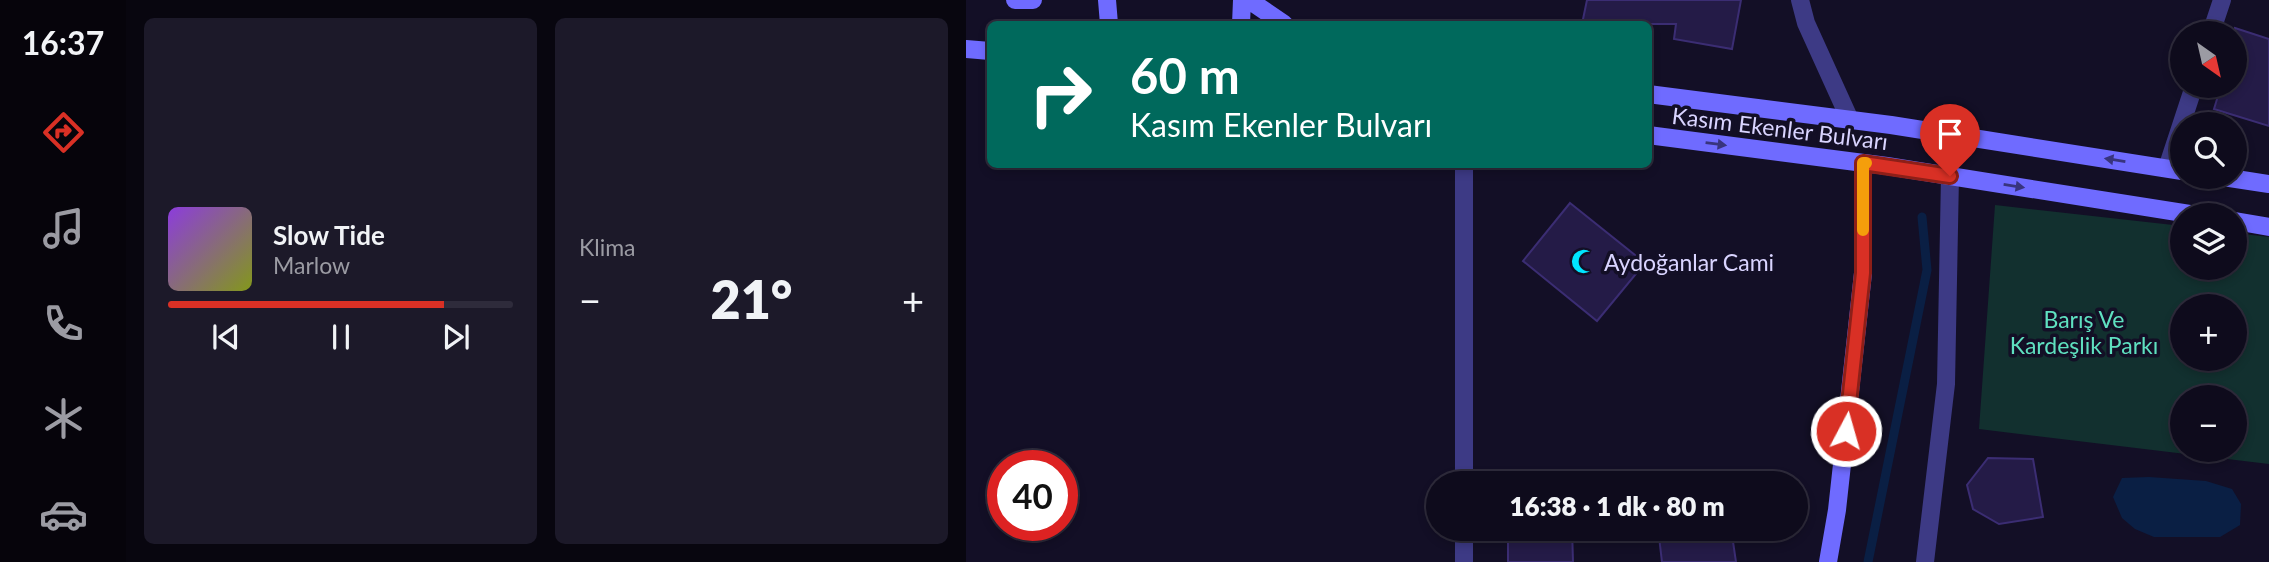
<!DOCTYPE html>
<html lang="tr">
<head>
<meta charset="utf-8">
<style>
  body { margin:0; font-family:Lato,sans-serif; background:#1c1929; color:#f1f3f6; height:100vh; display:flex; flex-direction:column; font-size:26px; white-space:nowrap }
  * { box-sizing:border-box; margin:0 }
  p { font-size:23px; color:#9b9ba3 }
  .icon { flex:none; width:38px; height:38px; fill:none; stroke:currentColor; stroke-width:2; stroke-linecap:round; stroke-linejoin:round }
  .map { position:relative; flex:1; overflow:hidden }
  .details { display:flex; flex-direction:column; gap:18px; padding:18px; background:#08060f; width:840px }
  .details>* { flex:none }
  .hud { position:absolute; left:21px; top:21px; width:665px; height:147px; border-radius:10px; box-shadow:0 4px 10px #0003,0 0 0 2px #2e2b3b; background:#00695c; color:#fff; overflow:hidden }
  .needle { width:46px; rotate:146deg }
  .buttons { position:absolute; left:1204px; top:21px; display:grid; gap:14px }
  .buttons a { display:grid; place-items:center; width:77px; height:77px; border-radius:50%; background:#0e0b1c; box-shadow:0 4px 10px #0003,0 0 0 2px #2e2b3b; font-size:35px }
  .speed { position:absolute; left:21px; top:450px; display:flex; gap:14px; font-size:35px; font-weight:700; text-align:center }
  .speed>* { display:grid; place-content:center; width:91px; height:91px; border-radius:50%; background:#0e0b1c; box-shadow:0 4px 10px #0003,0 0 0 2px #2e2b3b; line-height:1 }
  .speed .limit { border:10px solid #d22; background:#fff; color:#111 }
  .pin { position:absolute; display:grid; place-items:center; width:60px; height:60px; color:#fff; margin:-72px -30px; border-radius:50% 50% 50% 0; rotate:-45deg; box-shadow:0 0 7px #0007 }
  .pin .icon { rotate:45deg }
  .me { position:absolute; width:77px; margin:-38px; rotate:6deg; stroke-linejoin:round; filter:drop-shadow(0 0 5px #0008) }
  .turn { display:flex; align-items:center; gap:24px; height:147px; padding:0 28px; font-size:32px }
  .turn .icon { width:91px; height:91px; stroke-width:2.5 }
  .turn b { display:block; font-size:49px; line-height:60px }
  .big { font-size:52px; font-weight:800; line-height:1.1 }
  .details .card { flex:1; display:flex; flex-direction:column; justify-content:center; gap:10px; min-width:0; padding:0 24px; border-radius:10px; background:#1c1929 }
  .song { display:flex; align-items:center; gap:21px }
  .cover { width:84px; height:84px; border-radius:10px; background:linear-gradient(135deg,hsl(270 70% 55%),hsl(70 70% 35%)) }
  .played { height:7px; border-radius:4px; background:linear-gradient(90deg,#d93025 80%,#2e2b3b 80%) }
  .keys { display:flex; justify-content:space-around; direction:ltr }
  .heat { display:flex; justify-content:space-between; align-items:center; font-size:38px; direction:ltr }
  .details .tiles { flex:1; display:grid; gap:18px; grid-template-columns:repeat(2,1fr) }
  .trip { position:absolute; left:460px; top:471px; width:382px; height:70px; border-radius:35px; background:#0e0b1c; box-shadow:0 4px 10px #0003,0 0 0 2px #2e2b3b; font-weight:800; line-height:70px; text-align:center }
  main { display:flex; flex:1; min-height:0 }
  .dock { display:flex; flex-direction:column; width:126px; justify-content:space-around; align-items:center; background:#06040b; color:#9b9ba3 }
  .dock .icon { width:49px; height:49px }
  .dock .active { color:#d93025 }
  .dock b { font-size:32px; color:#f1f3f6 }
  .map>svg:first-child { display:block }
  .green { fill:#12302f; fill-rule:evenodd }
  .water { fill:#0a1f44 }
  .lines { fill:none; stroke-linecap:round; stroke-linejoin:round }
  .stream { stroke:#0a1f44; stroke-width:9 }
  .building { fill:#241b47; stroke:#3b2d73; stroke-width:2 }
  .street { stroke:#3d3a85; stroke-width:18 }
  .secondary { stroke:#6f6bff; stroke-width:18 }
  .oneway { fill:#38347d }
  .route-casing { stroke:#8d1f18; stroke-width:18 }
  .route { stroke:#d93025; stroke-width:12 }
  .slow { stroke:#f59e0b; stroke-width:12 }
  .labels { text-anchor:middle; dominant-baseline:central; stroke-width:7; stroke-linejoin:round; paint-order:stroke }
  .street-label { font-size:23px; fill:#d9d4ff; stroke:#130f26 }
  .poi-label { font-size:23px; fill:#d9d4ff; stroke:#130f26; text-anchor:start }
  .park-label { font-size:23px; fill:#5fe0c0; stroke:#130f26 }
</style>
</head>
<body>
<main>
<nav class="dock">
<b>16:37</b>
<svg class="icon active" aria-label="directions" viewBox="0 0 24 24"><path d="M12 3l9 9-9 9-9-9zM9 14v-3h6M13 9l2 2-2 2"/></svg>
<svg class="icon" aria-label="music" viewBox="0 0 24 24"><path d="M9 18V5l10-2v13"/><circle cx="6" cy="18" r="3"/><circle cx="16" cy="16" r="3"/></svg>
<svg class="icon" aria-label="phone" viewBox="0 0 24 24"><path d="M5 4h4l2 5-3 2q2 4 5 5l2-3 5 2v4C11 20 4 13 5 4z"/></svg>
<svg class="icon" aria-label="climate" viewBox="0 0 24 24"><path d="M12 3v18M4 7l16 10M4 17L20 7"/></svg>
<svg class="icon" aria-label="car" viewBox="0 0 24 24"><path d="M5 17H2v-5l4-1 3-4h7l3 4 3 1v5h-3M9 17h6M6 11h13"/><circle cx="7" cy="17" r="2"/><circle cx="17" cy="17" r="2"/></svg>
</nav>
<section class="details">
<div class="tiles">
<div class="card">
<div class="song"><i class="cover"></i><div><b>Slow Tide</b><p>Marlow</p></div></div>
<div class="played"></div>
<div class="keys"><svg class="icon" aria-label="previous" viewBox="0 0 24 24"><path d="M18 5L8 12l10 7zM5 5v14"/></svg><svg class="icon" aria-label="pause" viewBox="0 0 24 24"><path d="M8 5v14M16 5v14"/></svg><svg class="icon" aria-label="next" viewBox="0 0 24 24"><path d="M6 5l10 7-10 7zM19 5v14"/></svg></div>
</div>
<div class="card"><p>Klima</p>
<div class="heat"><a>−</a><b class="big">21°</b><a>+</a></div>
</div>
</div>
</section>
<div class="map">
<svg width="1303" height="562" viewBox="0 0 1303 562">
  <rect width="100%" height="100%" fill="#130f26"/>
  <!-- green -->
  <path class="green" d="M1029,205L1216,226V268H1269V233L1303,237V464L1013,429ZM1216,306H1269V359H1216ZM1216,397H1269V450H1216Z"/>
  <!-- water -->
  <path class="water" d="M1183,477L1240,481L1266,489L1275,504L1274,525L1254,537H1188L1169,529L1156,518L1147,497L1156,478Z"/>
  <g class="lines">
    <!-- stream -->
    <path class="stream" d="M902,562L961,270L956,217"/>
  </g>
  <!-- building -->
  <path class="building" d="M621,0H775L766,49L708,39L710,24H616Z
    M1269,28L1303,39V126L1248,109L1255,86H1269Z
    M604,203L679,263L631,321L557,261Z
    M1022,458L1067,459L1077,517L1033,524L1007,509L1001,485Z
    M542,528H606L607,562H542Z
    M692,528H765L770,562H696Z"/>
  <g class="lines">
    <!-- street -->
    <path class="street" d="M834,0L840,23L884,120
      M1245,33L1256,0
      M1201,168L1228,86
      M498,483V164
      M498,562V528
      M959,562L980,384L984,176"/>
    <!-- secondary -->
    <path class="secondary" d="M49,0H67
      M141,0L143,24
      M283,0L318,24
      M275,24L276,0
      M0,49L24,51
      M682,94L925,125L1216,171
      M682,135L921,166L1230,215
      M1257,177L1303,184
      M1269,221L1303,227
      M862,562L871,510L897,273V163"/>
  </g>
  <!-- one-way arrows -->
  <defs><path id="oneway-solid" d="M-6-.8H1V-3.2L6.5 0L1 3.2V.8H-6Z" transform="scale(1.75)"/></defs>
  <g class="oneway">
    <use href="#oneway-solid" transform="translate(750 144) rotate(7)"/>
    <use href="#oneway-solid" transform="translate(1149 160) rotate(-171)"/>
    <use href="#oneway-solid" transform="translate(1048 186) rotate(9)"/>
  </g>
  <g class="lines">
    <defs>
      <path id="route" d="M880,431L897,273V163L984,176"/>
    </defs>
    <!-- route casing -->
    <use href="#route" class="route-casing"/>
    <!-- route -->
    <use href="#route" class="route"/>
    <!-- slow -->
    <path class="slow" d="M897,230V163H900"/>
  </g>
  <!-- icons -->
  <defs>
    <symbol id="mosque-bare" viewBox="-9 -9 18 18"><path d="M3.5-4.9A6 6 0 1 0 3.5 4.9A5 5 0 1 1 3.5-4.9Z" fill="#00e5ff" stroke="#130f26" stroke-width="2.5" paint-order="stroke"/></symbol>
  </defs>
  <g fill-rule="evenodd">
    <use href="#mosque-bare" x="600" y="244" width="35" height="35"/>
  </g>
  <g class="labels">
    <!-- street labels -->
    <g class="street-label">
      <text transform="translate(814 128) rotate(7)">Kasım Ekenler Bulvarı</text>
    </g>
    <!-- poi labels -->
    <g class="poi-label">
      <text x="638" y="262">Aydoğanlar Cami</text>
    </g>
    <!-- park labels -->
    <g class="park-label">
      <text x="1118" y="319">Barış Ve<tspan x="1118" dy="26">Kardeşlik Parkı</tspan></text>
    </g>
  </g>
</svg>
<div class="buttons">
<a><svg class="needle" viewBox="-14 -14 28 28"><path d="M0-13l5 13h-10z" fill="#e53935"/><path d="M0 13l5-13h-10z" fill="#9b9ba3"/></svg></a>
<a><svg class="icon" aria-label="search" viewBox="0 0 24 24"><circle cx="10" cy="10" r="6"/><path d="M15 15l6 6"/></svg></a>
<a><svg class="icon" aria-label="layers" viewBox="0 0 24 24"><path d="M12 4l9 5-9 5-9-5zM3 14l9 5 9-5"/></svg></a>
<a>+</a>
<a>−</a>
</div>
<div class="speed"><div class="limit">40</div></div>
<div class="pin" style="left:984px;top:176px;background:#d93025"><svg class="icon" aria-label="arrive" viewBox="0 0 24 24"><path d="M6 21V4h12l-3 4 3 4H6"/></svg></div>
<svg class="me" style="left:880px;top:431px" viewBox="-20 -20 40 40"><circle r="17" fill="#d93025" stroke="#fff" stroke-width="3"/><path d="M0-11L8 9 0 5-8 9z" fill="#fff"/></svg>
<div class="trip">16:38 · 1 dk · 80 m</div>
<div class="hud">
<div class="turn"><svg class="icon" aria-label="right" viewBox="0 0 24 24"><path d="M7 20v-9h11M14 6l5 5-5 5"/></svg><div><b>60 m</b>Kasım Ekenler Bulvarı</div></div>
</div>
</div>
</main>
</body>
</html>
